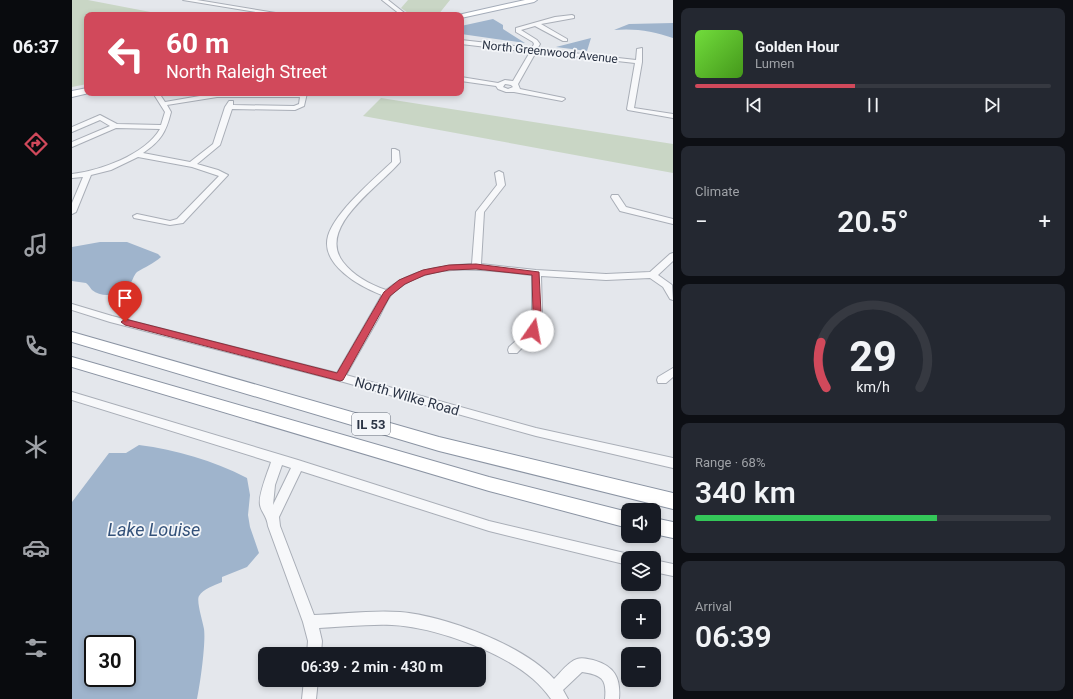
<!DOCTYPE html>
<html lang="en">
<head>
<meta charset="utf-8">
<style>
  body { margin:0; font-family:Roboto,sans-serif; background:#242831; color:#f1f3f6; height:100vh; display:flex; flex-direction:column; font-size:15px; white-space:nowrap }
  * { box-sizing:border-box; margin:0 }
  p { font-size:13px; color:#9ea1a6 }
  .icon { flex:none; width:22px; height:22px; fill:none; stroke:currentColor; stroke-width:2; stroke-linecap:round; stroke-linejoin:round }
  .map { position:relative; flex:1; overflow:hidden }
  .panel { display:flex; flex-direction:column; gap:8px; padding:8px; background:#0d0f14; width:400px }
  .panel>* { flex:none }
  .top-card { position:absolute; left:12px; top:12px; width:380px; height:84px; border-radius:8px; box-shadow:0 2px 6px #0003; background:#d1495b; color:#fff; overflow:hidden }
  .buttons { position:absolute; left:549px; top:503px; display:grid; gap:8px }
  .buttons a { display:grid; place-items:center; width:40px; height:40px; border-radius:8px; background:#171b24; box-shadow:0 2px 6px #0003; font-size:20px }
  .speed { position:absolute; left:12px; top:635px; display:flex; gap:8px; font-size:20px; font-weight:700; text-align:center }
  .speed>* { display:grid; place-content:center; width:52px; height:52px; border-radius:50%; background:#171b24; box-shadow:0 2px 6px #0003; line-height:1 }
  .speed .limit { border:2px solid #111; border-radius:6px; background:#fff; color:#111 }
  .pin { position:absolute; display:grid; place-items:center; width:34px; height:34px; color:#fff; margin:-41px -17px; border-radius:50% 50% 50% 0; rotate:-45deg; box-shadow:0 0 4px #0007 }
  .pin .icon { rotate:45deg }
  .me { position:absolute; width:44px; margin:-22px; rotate:12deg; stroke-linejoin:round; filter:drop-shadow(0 0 3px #0008) }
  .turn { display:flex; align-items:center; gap:14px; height:84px; padding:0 16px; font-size:18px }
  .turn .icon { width:52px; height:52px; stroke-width:2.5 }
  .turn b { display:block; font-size:28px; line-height:34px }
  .big { font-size:30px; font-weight:600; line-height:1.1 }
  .panel .tile { flex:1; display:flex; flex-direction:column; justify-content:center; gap:6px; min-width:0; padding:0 14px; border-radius:8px; background:#242831 }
  .panel .dial { align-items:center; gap:0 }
  .dial svg { height:104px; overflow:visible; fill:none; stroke:#363941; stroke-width:7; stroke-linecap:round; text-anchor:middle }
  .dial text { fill:#f1f3f6; stroke:none }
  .song { display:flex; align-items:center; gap:12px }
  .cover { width:48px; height:48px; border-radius:6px; background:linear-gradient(135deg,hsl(100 70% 55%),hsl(100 70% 35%)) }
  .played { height:4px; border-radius:2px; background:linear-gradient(90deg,#d1495b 45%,#363941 45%) }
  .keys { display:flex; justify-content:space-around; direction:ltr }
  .heat { display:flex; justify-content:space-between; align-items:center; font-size:22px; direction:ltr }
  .charge { height:6px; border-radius:3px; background:linear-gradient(90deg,#34c759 68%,#363941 0) }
  .trip { position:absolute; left:186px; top:647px; width:228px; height:40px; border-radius:8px; background:#171b24; box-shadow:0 2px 6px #0003; font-weight:600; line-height:40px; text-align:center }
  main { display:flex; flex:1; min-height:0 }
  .tab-bar { display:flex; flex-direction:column; width:72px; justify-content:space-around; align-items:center; background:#090b0e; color:#9ea1a6 }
  .tab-bar .icon { width:28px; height:28px }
  .tab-bar .current { color:#d1495b }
  .tab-bar b { font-size:18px; color:#f1f3f6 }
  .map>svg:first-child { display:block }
  .green { fill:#c9d6c5 }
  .water { fill:#9fb4cc; fill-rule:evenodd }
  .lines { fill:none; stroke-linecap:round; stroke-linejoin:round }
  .minor-casing { stroke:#a9aeb7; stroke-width:2 }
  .major-casing { stroke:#a3abb8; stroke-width:2 }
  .highway-casing { stroke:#8b94a3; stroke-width:2 }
  .minor { fill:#f7f8fa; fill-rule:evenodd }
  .major { fill:#fff; fill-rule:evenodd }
  .highway { fill:#fff; fill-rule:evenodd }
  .route { fill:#d1495b; stroke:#882f3b }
  .labels { text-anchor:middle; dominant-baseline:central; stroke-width:3.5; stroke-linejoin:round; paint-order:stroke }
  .far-street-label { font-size:12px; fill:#2b3445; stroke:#f4f6f9 }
  .shield { fill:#f4f6f9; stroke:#676e7b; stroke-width:1 }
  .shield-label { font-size:13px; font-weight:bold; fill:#2b3445 }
  .street-label { font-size:14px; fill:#2b3445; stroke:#f4f6f9 }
  .near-water-label { font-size:18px; font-style:italic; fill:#34527a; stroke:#f4f6f9 }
</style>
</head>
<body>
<main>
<nav class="tab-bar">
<b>06:37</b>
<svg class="icon current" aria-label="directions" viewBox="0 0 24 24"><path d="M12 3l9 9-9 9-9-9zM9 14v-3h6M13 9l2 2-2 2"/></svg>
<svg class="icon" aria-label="music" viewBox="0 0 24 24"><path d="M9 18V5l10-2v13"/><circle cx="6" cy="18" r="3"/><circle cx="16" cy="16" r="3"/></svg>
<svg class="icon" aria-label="phone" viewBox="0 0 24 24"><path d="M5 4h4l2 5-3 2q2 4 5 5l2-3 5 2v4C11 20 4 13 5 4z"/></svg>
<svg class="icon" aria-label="climate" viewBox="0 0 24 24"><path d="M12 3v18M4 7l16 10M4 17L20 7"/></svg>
<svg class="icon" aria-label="car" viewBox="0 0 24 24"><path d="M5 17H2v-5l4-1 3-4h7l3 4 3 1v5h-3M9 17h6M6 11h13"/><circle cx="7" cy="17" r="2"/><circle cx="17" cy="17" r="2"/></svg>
<svg class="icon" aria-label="filters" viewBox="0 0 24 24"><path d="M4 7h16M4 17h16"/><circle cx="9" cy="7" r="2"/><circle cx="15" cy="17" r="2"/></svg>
</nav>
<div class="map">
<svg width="601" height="699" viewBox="0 0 601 699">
  <rect width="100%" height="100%" fill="#e4e7ec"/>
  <!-- green -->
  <path class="green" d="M0,0H16L94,15H15V84L0,87Z
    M336,0H378L366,15H339L329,8Z
    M309,98L601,144V173L291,116Z"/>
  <!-- water -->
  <path class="water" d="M421,19L431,25V29L453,43L389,34V26Z
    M601,23V38C582,31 562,28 542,30L557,24Z
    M519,38L515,51L484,47Z
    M28,242H55L86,254L89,257C81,264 73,267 65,272C61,276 61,281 57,285C49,295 31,299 20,290C18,288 17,285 14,283L0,281V247Z
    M67,445C105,450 140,460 175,478L178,495L176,515L178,527L187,553L175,567L150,577V582C143,585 131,589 127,596C124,601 131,622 132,629C134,643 128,685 125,699H0V502L37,453H54ZM21,644H55V678H21Z"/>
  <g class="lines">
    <defs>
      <path id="minor" d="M111,0H125L216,15H202Z
        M310,0H316L335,15H329Z
        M500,15L502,16V18L469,24L495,39V41H491L463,26L449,30L465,40L468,44L465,49L564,60L565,49L570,48V62L562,108L601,114V118L556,110L555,109L563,63L464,52L446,84L448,89L492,98L493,99L490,101L442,92H434L426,89L424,86L389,81V77L426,83L433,80L441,81L458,52L389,44V40L460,48L462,44L461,42L444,32V28L483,17ZM433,84L439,85L441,87L436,89L431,87Z
        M81,93H87L93,102L145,93H235L232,106L223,110L160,109L148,145L125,164L146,170L156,175L111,223L98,225L62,218L61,216L65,214L98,221L105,219L147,176L120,167L66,157L39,170L19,175L4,212L0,214V203L11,177L0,178V174C27,171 73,155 88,129L44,128L0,147V142L38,126L28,120L0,132V127L28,115L45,124L89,125L93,112ZM145,97H228L227,104L222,106L161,105V101H157L153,107L141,144L118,162L71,153C89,141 94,132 99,112L95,105Z
        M320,149H323L327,151L328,162C308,186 244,227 271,262C282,276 297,284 314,290C340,269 367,266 400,264L404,212L425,185L423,173L427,171L431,173L433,185L412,212L409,264L464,270L534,274L578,272L598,254L601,253V261L586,275L600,285L601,300L598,299L591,287L578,278L534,280L469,276L470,313L466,331L445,353H437L436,350L437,347L456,330L460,313V275C416,270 354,259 319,295C314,301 310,312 306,319C295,338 285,356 274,375L464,428L601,458V468L464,436L268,381L38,322L0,310V304L40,316L265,373L310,295C289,287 248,265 256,236C263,212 302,179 320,162Z
        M540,195H546L554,207L601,219V224L548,211L539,197Z
        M601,368V377L594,383H586L585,380L586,377Z
        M0,392L226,460L417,521L561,555L562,558H556V565L417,531L229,471L207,517L208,526L242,615C271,614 299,610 328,612C373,616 452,645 482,679C488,673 497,661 505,659C510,657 516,659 521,660C542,666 549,677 547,699H533C535,679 530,675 510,672L491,690L496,699H479C474,692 468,685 461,679C429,651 362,627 320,625C295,624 271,627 247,628L250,641L249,654H235L236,641L231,622L196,526C195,516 189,512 188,505C186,495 196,472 199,462L0,400ZM210,465L219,468L201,505L203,485Z
        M582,560L601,564V576L582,572Z
        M232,680H246L244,699H230Z"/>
      <path id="major" d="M453,0H465L462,2L389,18V15H386Z
        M15,88V93H17L0,97V91Z"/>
      <path id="highway" d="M0,332L367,437L601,493V509L367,451L0,342Z
        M0,357L417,477L556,512V528L417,491L0,367Z
        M582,518L601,522V538L582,534Z"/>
    </defs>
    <!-- minor casing -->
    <use href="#minor" class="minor-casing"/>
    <!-- major casing -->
    <use href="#major" class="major-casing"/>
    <!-- highway casing -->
    <use href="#highway" class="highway-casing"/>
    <!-- minor -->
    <use href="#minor" class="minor"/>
    <!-- major -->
    <use href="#major" class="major"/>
    <!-- highway -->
    <use href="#highway" class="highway"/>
  </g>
  <!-- route -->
  <path class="route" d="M404,264L467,272L469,313L464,333H458L456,331L461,313L460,275L404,269L377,270L353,275L333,284L318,296L271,380L268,381L53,325L49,322L53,319L265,373L312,292L327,280L351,270L377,265Z"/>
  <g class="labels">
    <!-- far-street labels -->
    <g class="far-street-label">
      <text transform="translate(478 52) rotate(6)">North Greenwood Avenue</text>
    </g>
    <!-- shield labels -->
    <rect class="shield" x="280" y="413" width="38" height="22" rx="3"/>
    <g class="shield-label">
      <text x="299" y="424">IL 53</text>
    </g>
    <!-- street labels -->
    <g class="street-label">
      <text transform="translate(335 396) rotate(16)">North Wilke Road</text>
    </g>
    <!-- near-water labels -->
    <g class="near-water-label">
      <text x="82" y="529">Lake Louise</text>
    </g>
  </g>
</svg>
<div class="buttons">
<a><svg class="icon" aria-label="sound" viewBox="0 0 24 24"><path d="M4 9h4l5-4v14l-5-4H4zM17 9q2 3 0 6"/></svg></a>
<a><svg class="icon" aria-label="layers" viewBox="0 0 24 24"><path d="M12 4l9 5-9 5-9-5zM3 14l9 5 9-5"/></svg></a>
<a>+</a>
<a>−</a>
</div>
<div class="speed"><div class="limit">30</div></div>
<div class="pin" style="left:53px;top:322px;background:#d93025"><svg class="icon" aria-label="arrive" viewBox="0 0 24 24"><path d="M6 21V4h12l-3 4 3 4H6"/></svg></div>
<svg class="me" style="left:461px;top:331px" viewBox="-20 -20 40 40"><circle r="19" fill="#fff"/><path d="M0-13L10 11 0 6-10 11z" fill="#d1495b"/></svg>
<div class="trip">06:39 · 2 min · 430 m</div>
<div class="top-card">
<div class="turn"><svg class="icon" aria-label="left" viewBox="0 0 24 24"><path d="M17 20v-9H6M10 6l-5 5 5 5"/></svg><div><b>60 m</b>North Raleigh Street</div></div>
</div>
</div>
<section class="panel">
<div class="tile">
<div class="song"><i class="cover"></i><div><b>Golden Hour</b><p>Lumen</p></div></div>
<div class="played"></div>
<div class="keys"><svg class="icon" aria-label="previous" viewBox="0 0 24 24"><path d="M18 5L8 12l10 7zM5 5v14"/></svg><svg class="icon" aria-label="pause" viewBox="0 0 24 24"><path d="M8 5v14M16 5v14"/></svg><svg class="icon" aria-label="next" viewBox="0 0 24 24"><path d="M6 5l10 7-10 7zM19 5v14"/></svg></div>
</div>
<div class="tile"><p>Climate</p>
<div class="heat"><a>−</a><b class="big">20.5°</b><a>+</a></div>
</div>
<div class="tile dial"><svg viewBox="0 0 100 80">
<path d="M14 69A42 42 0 1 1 86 69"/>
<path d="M14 69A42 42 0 0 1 10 34" stroke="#d1495b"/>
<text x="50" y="56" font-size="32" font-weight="700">29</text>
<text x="50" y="72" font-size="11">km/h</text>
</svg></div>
<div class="tile"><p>Range · 68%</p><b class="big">340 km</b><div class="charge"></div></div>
<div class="tile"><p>Arrival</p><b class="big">06:39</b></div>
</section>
</main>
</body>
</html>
